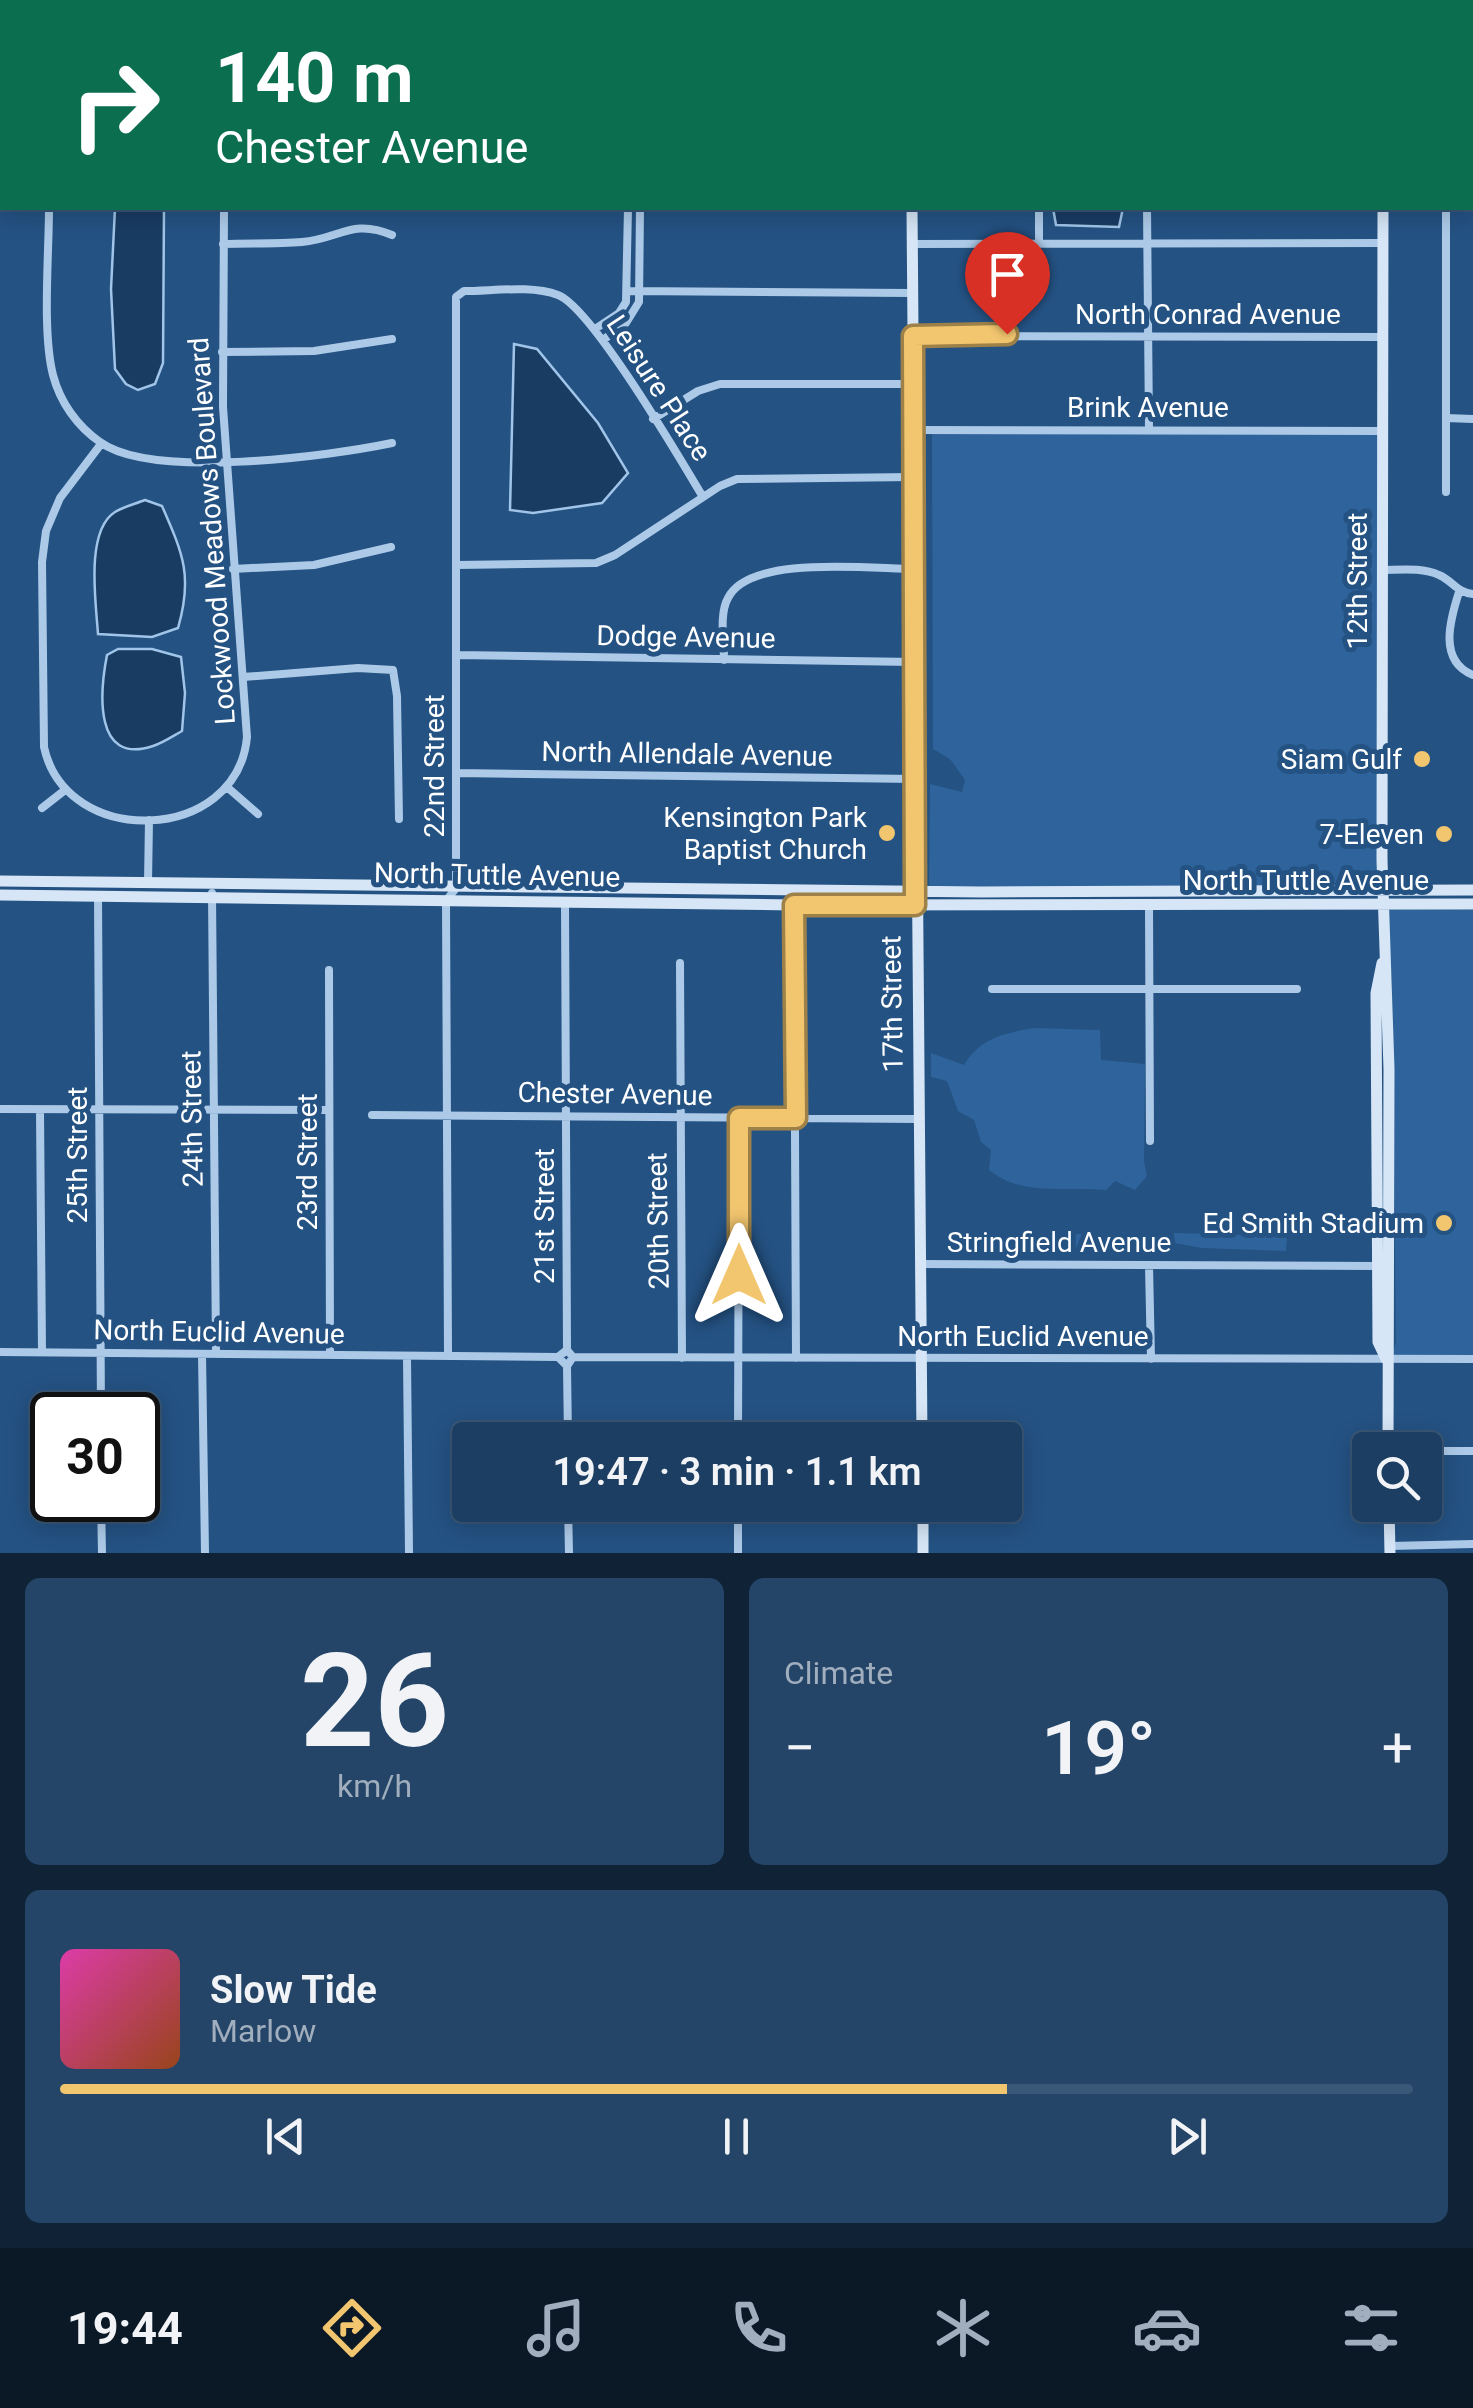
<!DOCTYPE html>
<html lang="en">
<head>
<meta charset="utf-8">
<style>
  body { margin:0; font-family:Roboto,sans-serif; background:#244568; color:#f1f3f6; height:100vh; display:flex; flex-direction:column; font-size:38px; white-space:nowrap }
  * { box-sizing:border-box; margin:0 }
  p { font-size:32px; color:#a0aebe }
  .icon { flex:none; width:55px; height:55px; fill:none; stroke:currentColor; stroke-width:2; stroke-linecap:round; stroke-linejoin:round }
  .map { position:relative; height:1553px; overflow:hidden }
  .details { display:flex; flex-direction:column; gap:25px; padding:25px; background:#0f2236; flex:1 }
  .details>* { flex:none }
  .banner { position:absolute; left:0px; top:0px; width:1475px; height:210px; box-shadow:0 5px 25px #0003,0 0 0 2px #395777; background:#0b6e4f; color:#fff; overflow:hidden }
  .fabs { position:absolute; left:1352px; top:1432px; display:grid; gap:20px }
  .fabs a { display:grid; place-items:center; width:90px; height:90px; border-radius:10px; background:#1b3e62; box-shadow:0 5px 25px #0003,0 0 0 2px #395777; font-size:50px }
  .speed { position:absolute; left:30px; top:1392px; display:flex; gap:20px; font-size:50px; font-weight:700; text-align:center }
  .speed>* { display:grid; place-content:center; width:130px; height:130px; border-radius:50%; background:#1b3e62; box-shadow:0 5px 25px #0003,0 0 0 2px #395777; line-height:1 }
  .speed .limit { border:5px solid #111; border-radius:15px; background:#fff; color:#111 }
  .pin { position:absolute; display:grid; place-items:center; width:85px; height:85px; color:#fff; margin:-102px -42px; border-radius:50% 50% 50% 0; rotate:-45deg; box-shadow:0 0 10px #0007 }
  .pin .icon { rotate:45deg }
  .me { position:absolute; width:110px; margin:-55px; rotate:0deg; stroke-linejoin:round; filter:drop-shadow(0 0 8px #0008) }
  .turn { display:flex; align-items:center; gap:35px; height:210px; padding:0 50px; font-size:45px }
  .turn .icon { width:130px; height:130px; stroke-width:2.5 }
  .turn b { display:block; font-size:70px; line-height:85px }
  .big { font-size:75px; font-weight:600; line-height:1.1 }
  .details .card { flex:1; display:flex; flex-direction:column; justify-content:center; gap:15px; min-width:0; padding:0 35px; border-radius:15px; background:#244568 }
  .details .dial { align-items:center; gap:0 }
  .dial b { font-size:130px; line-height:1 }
  .song { display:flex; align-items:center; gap:30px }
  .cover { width:120px; height:120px; border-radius:15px; background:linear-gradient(135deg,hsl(320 70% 55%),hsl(20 70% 35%)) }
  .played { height:10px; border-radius:5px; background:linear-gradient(90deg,#f2c66f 70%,#395777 70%) }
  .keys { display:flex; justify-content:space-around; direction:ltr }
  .heat { display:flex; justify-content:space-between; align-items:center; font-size:55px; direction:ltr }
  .details .tiles { flex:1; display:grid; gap:25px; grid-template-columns:1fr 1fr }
  .card:last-child { grid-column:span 2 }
  .trip { position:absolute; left:452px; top:1422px; width:570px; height:100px; border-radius:10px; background:#1b3e62; box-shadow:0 5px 25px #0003,0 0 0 2px #395777; font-weight:600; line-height:100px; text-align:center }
  .tab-bar { display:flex; height:160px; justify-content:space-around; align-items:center; background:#0b1927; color:#a0aebe }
  .tab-bar .icon { width:70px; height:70px }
  .tab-bar .selected { color:#f2c66f }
  .tab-bar b { font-size:45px; color:#f1f3f6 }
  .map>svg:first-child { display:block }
  .green { fill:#2e649b }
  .water { fill:#193c63; stroke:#a0c5e8; stroke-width:2.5 }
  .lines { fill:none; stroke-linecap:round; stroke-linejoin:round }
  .street { stroke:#accae8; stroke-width:8 }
  .secondary { stroke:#d6e6f6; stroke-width:11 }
  .route-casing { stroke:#9d8148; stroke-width:25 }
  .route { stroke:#f2c66f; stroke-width:18 }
  .poi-dot { fill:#f2c66f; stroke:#245283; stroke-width:4 }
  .labels { text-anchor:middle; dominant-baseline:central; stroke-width:10; stroke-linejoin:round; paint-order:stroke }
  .street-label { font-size:28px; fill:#fff; stroke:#245283 }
  .poi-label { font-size:28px; fill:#fff; stroke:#245283; text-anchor:end }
</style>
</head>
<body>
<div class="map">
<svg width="1473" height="1553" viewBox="0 0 1473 1553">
  <rect width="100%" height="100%" fill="#245283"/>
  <!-- green -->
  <path class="green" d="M932,433L1378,435V886L929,887L930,784L962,792L965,780L950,759L933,749Z
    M1387,910H1473V1355H1392L1396,1342L1392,984Z
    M1034,1028L1100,1030L1101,1060L1145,1064L1144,1161L1147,1176L1135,1190L1115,1181L1106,1190C1064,1186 1023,1197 989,1170L991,1150L981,1142L974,1120L958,1111L947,1081L931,1077V1053L964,1065C980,1038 1004,1033 1034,1028Z
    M1136,1232V1247L991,1251L994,1237Z
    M1174,1233L1287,1236L1286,1251L1202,1248L1174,1243Z"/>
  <!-- water -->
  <path class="water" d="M115,208H164L163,363L155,384L138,390L126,384L115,369L111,289Z
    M1053,208H1123L1119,227L1056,225Z
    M514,344L537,349L598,423L628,473L602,503L533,513L510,510Z
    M145,500L162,506C183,554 193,576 178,628L152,637L98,634C96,603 85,531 115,512C123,507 135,504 145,500Z
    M118,649H152L181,657L185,693L182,731C173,736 163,743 153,746C93,766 100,691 107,655Z"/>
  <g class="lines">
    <!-- street -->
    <path class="street" d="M452,0V2
      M541,0V2
      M627,0V2
      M639,0V2
      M728,0V2
      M1145,0V2
      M229,2V0
      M241,2V0
      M1472,27H1473
      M49,208C49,254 42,332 53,375C60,402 77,426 100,442C152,480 330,456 392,443
      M1039,208V244
      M1147,208L1149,429
      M1446,208V492
      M223,244C249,243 276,244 302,242C339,239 352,218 392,235
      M912,244L1383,243
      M629,291L912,293
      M595,329L619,313L626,302L628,208
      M913,336L1383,337
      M603,340L626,323L639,302L640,208
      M222,352L314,351L392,339
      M1446,418L1473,419
      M653,419L698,391L720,384H913
      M914,430L1383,431
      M101,444L60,498L46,531L42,562L44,747C66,849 237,844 247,737L223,407L224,208
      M456,565L596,563L615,555L720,486L737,479L914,477
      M233,569L314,565L391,547
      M1381,570C1399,570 1422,567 1439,575C1453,581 1456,592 1473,594
      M1459,592C1450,620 1438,661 1473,675
      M456,655L915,662
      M724,660C724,641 719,614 728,598C749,554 872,569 915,569
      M243,677L358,668L393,670L397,696L399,819
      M457,773L916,779
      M227,787L258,814
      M42,808L65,790
      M148,883L149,820
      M212,893L216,1353
      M98,895L101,1415
      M565,902L567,1350
      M794,905L796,1358
      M1149,905L1150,1141
      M680,963L682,1358
      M329,970L330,1355
      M992,989H1297
      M0,1109L328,1110
      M40,1110L42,1352
      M372,1115L918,1119
      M920,1264L1377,1266
      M1149,1265L1151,1359
      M0,1352L558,1357
      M202,1354L205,1553
      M448,1356L446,901L456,888V297L464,291C493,291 531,285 558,295C592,308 680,459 703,497
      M407,1357L409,1553
      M573,1357L1473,1359
      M567,1366L558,1357L567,1350L573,1357L567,1366L568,1440
      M738,1440L739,1118
      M1425,1451H1473
      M101,1500L102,1553
      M568,1505L569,1553
      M738,1505V1553
      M1390,1546L1473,1544"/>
    <!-- secondary -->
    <path class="secondary" d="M911,0V2
      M1385,2V0
      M912,208L922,1440
      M1383,208L1382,860L1389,1069L1388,1450
      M0,881L981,892L1473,890
      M0,895L794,905L1473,904
      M1382,963L1376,993L1378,1342L1386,1359
      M923,1505V1553
      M1389,1505L1390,1553"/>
  </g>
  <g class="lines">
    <defs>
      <path id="route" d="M739,1275V1118H796L794,905H915L913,336L1007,334"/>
    </defs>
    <!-- route casing -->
    <use href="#route" class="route-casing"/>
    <!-- route -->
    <use href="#route" class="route"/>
  </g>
  <!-- markers -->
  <g class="poi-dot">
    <circle cx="1422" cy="759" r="10"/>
    <circle cx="887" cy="833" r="10"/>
    <circle cx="1444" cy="834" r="10"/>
    <circle cx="1444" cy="1223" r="10"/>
  </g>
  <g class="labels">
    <!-- street labels -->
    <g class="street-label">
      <text x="1208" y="314">North Conrad Avenue</text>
      <text transform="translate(659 388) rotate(57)">Leisure Place</text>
      <text x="1148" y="407">Brink Avenue</text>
      <text transform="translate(212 531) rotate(-94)">Lockwood Meadows Boulevard</text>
      <text transform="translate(1357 581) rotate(-90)">12th Street</text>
      <text transform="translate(686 637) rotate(1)">Dodge Avenue</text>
      <text transform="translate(687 754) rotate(1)">North Allendale Avenue</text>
      <text transform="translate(434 766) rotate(-90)">22nd Street</text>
      <text transform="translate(497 875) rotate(1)">North Tuttle Avenue</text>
      <text x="1306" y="880">North Tuttle Avenue</text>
      <text transform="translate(892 1004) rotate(-91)">17th Street</text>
      <text transform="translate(615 1094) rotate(1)">Chester Avenue</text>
      <text transform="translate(192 1119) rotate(-91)">24th Street</text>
      <text transform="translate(77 1155) rotate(-90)">25th Street</text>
      <text transform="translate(307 1162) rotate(-90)">23rd Street</text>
      <text transform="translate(544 1216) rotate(-90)">21st Street</text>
      <text transform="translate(658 1221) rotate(-91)">20th Street</text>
      <text x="1059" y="1242">Stringfield Avenue</text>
      <text transform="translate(219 1332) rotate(1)">North Euclid Avenue</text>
      <text x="1023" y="1336">North Euclid Avenue</text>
    </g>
    <!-- poi labels -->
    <g class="poi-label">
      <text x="1402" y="759">Siam Gulf</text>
      <text x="867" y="817">Kensington Park<tspan x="867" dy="32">Baptist Church</tspan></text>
      <text x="1424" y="834">7-Eleven</text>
      <text x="1424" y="1223">Ed Smith Stadium</text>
    </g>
  </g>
</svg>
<div class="fabs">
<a><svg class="icon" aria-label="search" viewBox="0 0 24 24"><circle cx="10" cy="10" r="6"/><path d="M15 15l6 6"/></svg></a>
</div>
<div class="speed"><div class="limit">30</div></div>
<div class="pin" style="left:1007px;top:334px;background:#d93025"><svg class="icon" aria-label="arrive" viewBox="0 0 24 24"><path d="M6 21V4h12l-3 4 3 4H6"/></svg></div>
<svg class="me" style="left:739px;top:1275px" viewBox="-20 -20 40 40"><path d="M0-17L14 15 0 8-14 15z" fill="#f2c66f" stroke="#fff" stroke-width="4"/></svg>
<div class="trip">19:47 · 3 min · 1.1 km</div>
<div class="banner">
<div class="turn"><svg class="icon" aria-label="right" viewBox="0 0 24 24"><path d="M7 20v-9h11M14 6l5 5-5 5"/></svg><div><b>140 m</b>Chester Avenue</div></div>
</div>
</div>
<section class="details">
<div class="tiles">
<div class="card dial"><b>26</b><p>km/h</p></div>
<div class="card"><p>Climate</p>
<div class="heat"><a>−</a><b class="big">19°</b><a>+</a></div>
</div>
<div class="card">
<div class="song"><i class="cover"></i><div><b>Slow Tide</b><p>Marlow</p></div></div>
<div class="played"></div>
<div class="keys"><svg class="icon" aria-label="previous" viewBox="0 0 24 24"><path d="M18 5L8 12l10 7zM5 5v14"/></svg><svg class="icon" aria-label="pause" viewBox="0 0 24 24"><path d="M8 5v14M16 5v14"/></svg><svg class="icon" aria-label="next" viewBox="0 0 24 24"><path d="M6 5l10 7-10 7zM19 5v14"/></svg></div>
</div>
</div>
</section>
<nav class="tab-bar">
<b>19:44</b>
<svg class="icon selected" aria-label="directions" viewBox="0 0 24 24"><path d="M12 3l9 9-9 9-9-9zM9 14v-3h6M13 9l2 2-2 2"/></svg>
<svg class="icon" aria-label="music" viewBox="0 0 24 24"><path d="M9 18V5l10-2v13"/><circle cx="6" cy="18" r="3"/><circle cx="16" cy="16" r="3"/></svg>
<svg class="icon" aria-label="phone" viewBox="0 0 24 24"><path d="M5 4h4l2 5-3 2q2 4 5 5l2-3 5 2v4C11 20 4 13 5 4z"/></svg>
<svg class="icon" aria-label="climate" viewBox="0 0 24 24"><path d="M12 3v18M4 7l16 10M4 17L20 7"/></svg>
<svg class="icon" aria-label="car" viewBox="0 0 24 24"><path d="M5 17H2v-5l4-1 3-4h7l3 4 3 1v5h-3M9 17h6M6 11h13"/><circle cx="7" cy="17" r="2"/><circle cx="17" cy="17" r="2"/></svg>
<svg class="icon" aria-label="filters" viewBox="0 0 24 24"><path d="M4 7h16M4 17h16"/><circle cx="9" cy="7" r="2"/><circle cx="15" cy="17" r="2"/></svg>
</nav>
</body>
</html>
